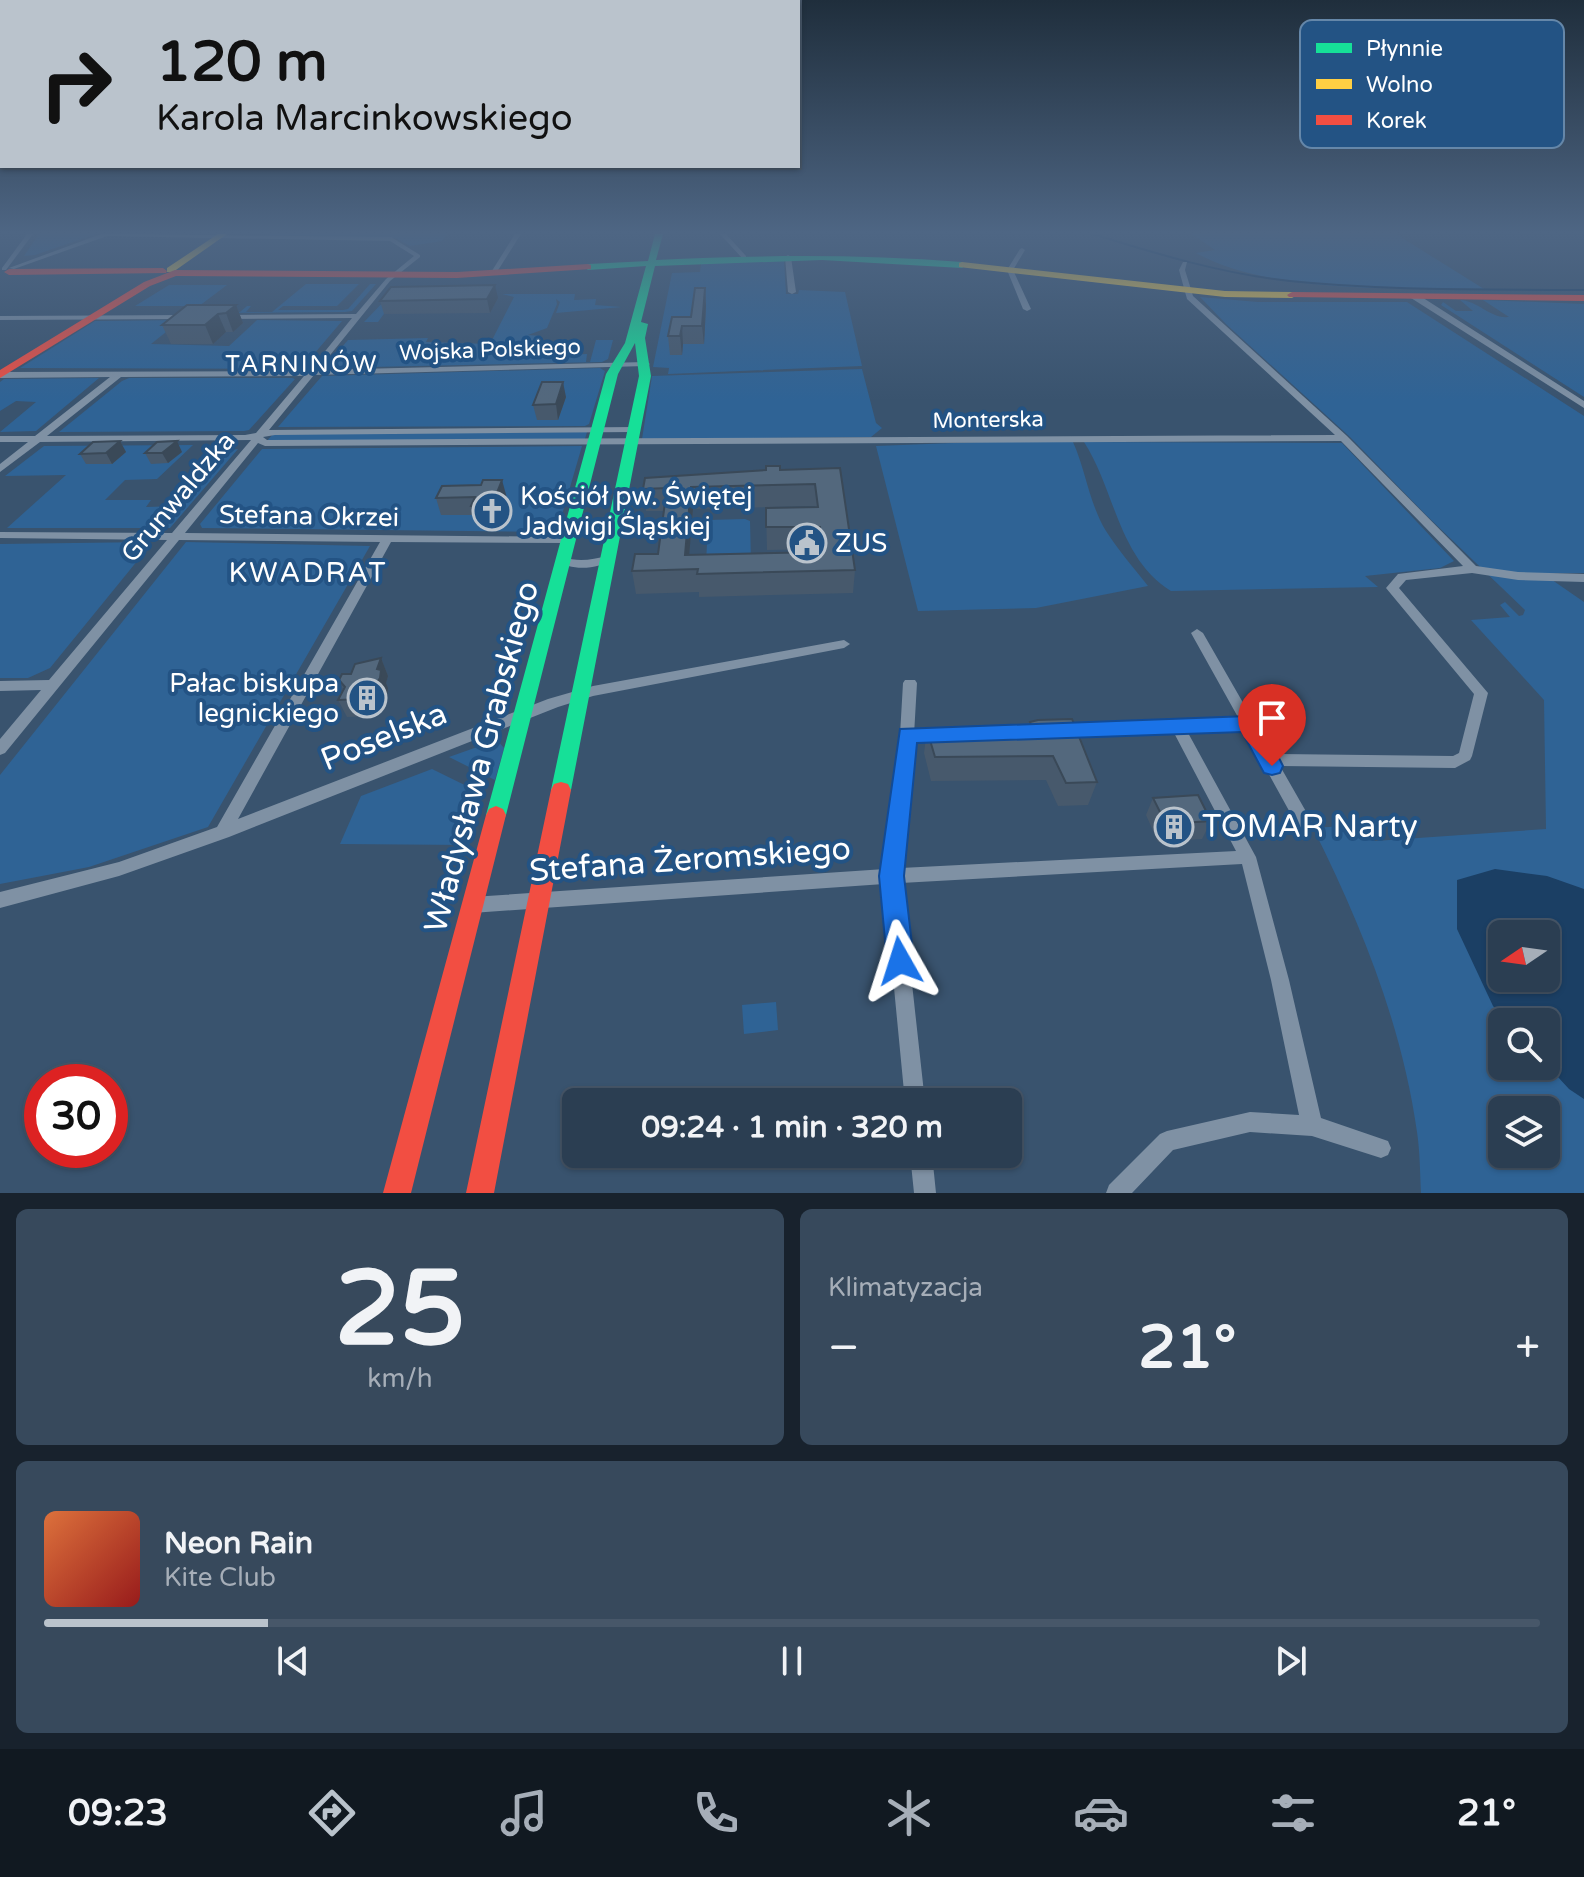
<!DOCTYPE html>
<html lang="pl">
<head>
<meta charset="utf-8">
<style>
  body { margin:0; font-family:"Varela Round",sans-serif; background:#37495c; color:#f1f3f6; height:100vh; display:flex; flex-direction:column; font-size:30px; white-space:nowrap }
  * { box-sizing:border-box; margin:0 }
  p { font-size:26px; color:#a6aeb8 }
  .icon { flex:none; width:44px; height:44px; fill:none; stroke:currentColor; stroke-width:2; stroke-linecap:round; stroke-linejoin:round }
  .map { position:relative; height:1193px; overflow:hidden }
  .side { display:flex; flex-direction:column; gap:16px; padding:16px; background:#18222d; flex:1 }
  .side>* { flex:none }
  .guide { position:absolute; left:0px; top:0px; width:800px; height:168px; box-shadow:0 2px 6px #0004,0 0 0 2px #475769; background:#bac3cc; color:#111; overflow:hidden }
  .needle { width:52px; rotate:257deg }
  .fabs { position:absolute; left:1488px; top:920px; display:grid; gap:16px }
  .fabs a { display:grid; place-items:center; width:72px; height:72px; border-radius:12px; background:#2b3e52; box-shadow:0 2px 6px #0004,0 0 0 2px #475769; font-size:40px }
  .speed { position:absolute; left:24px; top:1064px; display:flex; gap:16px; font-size:40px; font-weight:700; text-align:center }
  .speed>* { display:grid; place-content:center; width:104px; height:104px; border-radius:50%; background:#2b3e52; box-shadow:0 2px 6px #0004,0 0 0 2px #475769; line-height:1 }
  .speed .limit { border:12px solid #d22; background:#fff; color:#111 }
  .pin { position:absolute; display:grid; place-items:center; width:68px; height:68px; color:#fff; margin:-82px -34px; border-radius:50% 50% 50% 0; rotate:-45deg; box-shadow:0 0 8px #0007 }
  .pin .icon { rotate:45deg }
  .me { position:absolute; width:88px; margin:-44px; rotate:354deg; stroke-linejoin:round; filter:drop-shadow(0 0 6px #0008) }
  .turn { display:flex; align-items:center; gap:28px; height:168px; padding:0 24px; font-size:36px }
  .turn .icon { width:104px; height:104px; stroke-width:2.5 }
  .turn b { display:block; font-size:56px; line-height:68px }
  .big { font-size:60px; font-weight:700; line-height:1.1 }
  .side .tile { flex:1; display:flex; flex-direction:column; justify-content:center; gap:12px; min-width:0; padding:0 28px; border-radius:12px; background:#37495c }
  .side .dial { align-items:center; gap:0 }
  .dial b { font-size:104px; line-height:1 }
  .song { display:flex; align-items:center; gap:24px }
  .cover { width:96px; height:96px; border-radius:12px; background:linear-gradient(135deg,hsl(20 70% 55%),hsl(0 70% 35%)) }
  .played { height:8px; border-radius:4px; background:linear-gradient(90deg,#bac3cc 15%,#475769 15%) }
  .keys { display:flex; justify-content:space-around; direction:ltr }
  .heat { display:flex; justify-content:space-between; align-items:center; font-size:44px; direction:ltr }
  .side .tiles { flex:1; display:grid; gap:16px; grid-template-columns:1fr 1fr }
  .tile:last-child { grid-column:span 2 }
  .trip { position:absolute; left:562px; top:1088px; width:460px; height:80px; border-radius:12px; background:#2b3e52; box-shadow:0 2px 6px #0004,0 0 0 2px #475769; font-weight:700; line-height:80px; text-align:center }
  .dock { display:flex; height:128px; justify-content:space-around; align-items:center; background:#111921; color:#a6aeb8 }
  .dock .icon { width:56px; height:56px }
  .dock .current { color:#bac3cc }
  .dock b { font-size:36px; color:#f1f3f6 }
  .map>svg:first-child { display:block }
  .green { fill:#2f6395; fill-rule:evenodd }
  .water { fill:#1b3f64; fill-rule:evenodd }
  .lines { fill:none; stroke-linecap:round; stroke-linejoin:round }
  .stream { stroke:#1b3f64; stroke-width:2 }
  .street { fill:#7f91a4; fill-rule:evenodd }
  .fast { fill:#16e098; fill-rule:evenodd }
  .slow { fill:#ffcf43; fill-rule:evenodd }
  .jam { fill:#f24e42; fill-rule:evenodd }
  .wall { fill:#47596c; fill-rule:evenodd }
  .shaded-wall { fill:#3a4958 }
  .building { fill:#53687d; stroke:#3a4958; stroke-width:2; fill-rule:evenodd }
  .route { fill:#1a73e8; stroke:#114b97; stroke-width:2 }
  .labels { text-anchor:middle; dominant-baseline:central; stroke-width:8; stroke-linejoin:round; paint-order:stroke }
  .far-street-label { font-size:22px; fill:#fff; stroke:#235384 }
  .far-neighbourhood-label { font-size:24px; letter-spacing:2px; fill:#fff; stroke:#235384 }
  .poi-label { font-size:26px; fill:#fff; stroke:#235384; text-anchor:start }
  .street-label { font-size:26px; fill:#fff; stroke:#235384 }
  .neighbourhood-label { font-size:28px; letter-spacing:2px; fill:#fff; stroke:#235384 }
  .near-street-label { font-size:32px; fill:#fff; stroke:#235384 }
  .near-poi-label { font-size:32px; fill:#fff; stroke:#235384; text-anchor:start }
  .key { fill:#235384; stroke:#6587a9; stroke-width:2 }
  .key-label { font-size:22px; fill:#fff }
</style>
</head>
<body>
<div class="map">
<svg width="1584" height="1193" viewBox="0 0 1584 1193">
  <rect width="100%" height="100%" fill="#39536e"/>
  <!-- green -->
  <path class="green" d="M39,234H96L35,255L24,256Z
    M270,234H447L442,241L410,246L395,238H264Z
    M1192,234H1396L1484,289C1401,288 1269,294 1196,253L1215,250Z
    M784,260L786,294H798L799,290L845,292L862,366L668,374L669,368L653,367L672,273L700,272L701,264Z
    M306,284H359L337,306H283L278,310H343L348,309L370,284H376L352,311L345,312L203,313L218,304L210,312H240L247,306H251L246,312H272Z
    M169,285H227L199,306H135Z
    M457,289L454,294H575L574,300L596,299L595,305L622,307L556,313L560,302L556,299L557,304L547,328L528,335L541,336L539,342H548L547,348H556L554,353H560L557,363L563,362L566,355L587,354L586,362H590L596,340H613L608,359L602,362L324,368L348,340L428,338L426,342L490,344L514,297L502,294L397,296L378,322H364L389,296L446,294Z
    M1200,297L1258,302H1407L1584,416V573H1542L1584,602V1193H1421C1420,1173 1420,1152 1417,1132C1402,1025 1361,924 1313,828L1344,826L1347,832L1375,841L1546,829L1544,700L1471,620L1510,617L1500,605L1505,602L1519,616L1523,615L1525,610L1426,515L1350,437L1226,324ZM1502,934H1546V978H1502ZM1502,1022H1546V1066H1502ZM1502,1110H1546V1154H1502Z
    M1460,300C1479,301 1490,319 1509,317L1483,300L1584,304V397L1441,305L1443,302L1456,311H1473Z
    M181,320L151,344L229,346L257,320L342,321L303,367L298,369L20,368L95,321Z
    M600,368L605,371L589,424L585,426L278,427L322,376Z
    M862,369L876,423L882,428L871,437L642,439L652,376Z
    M99,378L36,431L0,432L36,402L16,401L0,411V382L4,379Z
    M129,378H292L295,379L249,430L244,431L59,432L122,381Z
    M587,432L585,439L266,442L273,434Z
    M1005,441L1073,442C1086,471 1089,503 1106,531C1118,550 1134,568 1148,586L1036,608L918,611L876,446Z
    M1084,442L1342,443L1454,561L1440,568L1365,576L1378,587L1171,591C1118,558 1115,490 1084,442Z
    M193,445L157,479L125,480L105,500H151L146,507L181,506L229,450L238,449L170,528H7L66,475L5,476L44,446Z
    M582,446L557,532L202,528L200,524L262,449Z
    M745,519L750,521L751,563L706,565L708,520Z
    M150,542L151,544L50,668L28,678H0V544Z
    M186,542L370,546L208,827L89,867L0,884V775Z
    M497,740L504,748L495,780L449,757Z
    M432,769L483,794L469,845L340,844L361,796Z
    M776,1002L778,1030L744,1034L742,1005Z"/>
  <!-- water -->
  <path class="water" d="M1495,869L1547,876L1584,889V1099L1569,1089L1546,1064V1022H1507L1493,1006L1457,929V880ZM1502,934H1546V978H1502Z"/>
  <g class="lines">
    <!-- stream -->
    <path class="stream" d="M1093,234C1157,254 1223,274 1290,281C1387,291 1486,289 1584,290"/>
    <!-- street -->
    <path class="street" d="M27,234H33L6,270H2V268Z
      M101,234L391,237L420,255V257L390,281L318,370L646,362L650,364L646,366L314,375L269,430L637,427L639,429L634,432L275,435L263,437L267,440L1335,435L1187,299L1179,270L1183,262H1187L1185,270L1193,296L1347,436L1476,566L1518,572L1584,574V582L1518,580L1472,573L1406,580L1399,588L1488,693L1472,756L1470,760L1455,768L1280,766L1312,822L1310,827L1304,829L1298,827L1244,729L1187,731L1256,857L1289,980L1321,1118L1388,1141L1391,1148L1388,1155L1381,1158L1312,1136L1250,1132L1173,1150L1132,1193H1106L1109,1185L1160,1134L1167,1131L1250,1112L1299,1115L1271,980L1242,864L901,883L925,1102H905L884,884L472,913L466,910L464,905L466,900L472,897L885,869L900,735L903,683L905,680H915L917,683L914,735L901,868L1236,851L1173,731L1062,734L1057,733L1055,729L1057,725L1062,724L1239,719L1191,633L1197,629L1203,633L1269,748L1280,754L1453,756L1459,753L1474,694L1386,588L1398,574L1463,566L1341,441L265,446L258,443L185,533L568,537L574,540L568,543L391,542L238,819L548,699L593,686L844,640L850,644L844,648L593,696L558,707L229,837L119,876L0,908V892L119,862L217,827L380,542L179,540L5,753L0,755V739L41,690L0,691V681L49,680L167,540L0,538V532L172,533L251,440L40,442L0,472V464L28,442H0V436H35L110,377L0,378V372L309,371L352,318L226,319L222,317L226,315L356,314L386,279L414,256L390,241L107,236L14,269L9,268ZM304,376L256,433L245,435L47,436L121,377Z
      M515,234H521L495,275H491L490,274Z
      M720,234H726L746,256V258H742Z
      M1022,248L1025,250L1013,270L1031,309L1027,311L1023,309L1007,270L1020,249Z
      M788,255L791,257L796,292L792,294L788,292L785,257Z
      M1411,294H1417L1584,401V408L1411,298Z
      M190,315V319H187L0,320V316Z
      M593,521L608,523L618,530L613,533C595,526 589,527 571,533L566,530L572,525Z
      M607,556L611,557L613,559C599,569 571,572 557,560L563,557C577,562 592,560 607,556Z
      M910,1154H932L936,1193H914Z"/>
    <!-- fast -->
    <path class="fast" d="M655,234H663L656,260C759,255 860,254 962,262L966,265L962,268L822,260L655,266L641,322L648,324L645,338L651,376L571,790L568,796L561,798L554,796L551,790L639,376L635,343L618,374L506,815L503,821L496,824L489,821L486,815L606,374L625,343L646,266L588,270L584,267L588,264L648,261Z"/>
    <!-- slow -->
    <path class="slow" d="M218,234H227L173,272H167V268Z
      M962,262L1225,291L1292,292L1297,295L1292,298L1225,297L959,267V263Z"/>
    <!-- jam -->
    <path class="jam" d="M588,264L591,265V269L457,278L176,276L150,286L0,378V370L144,282L175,270L457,272Z
      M163,268L167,271L166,273L9,275L4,272L9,269Z
      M1292,292L1584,295V301L1289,297L1287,295Z
      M561,782L568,784L571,790L494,1193H466L551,790L554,784Z
      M496,806L503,809L506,815L411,1193H383L486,815L489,809Z"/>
  </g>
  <!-- wall -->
  <path class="wall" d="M705,288L706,306L704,344H683L682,355H670L668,336L691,317Z
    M498,298L490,313L384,314L380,301Z
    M236,305L243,323L233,332H226L213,344H171L162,325Z
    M566,397L558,420H537L533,405Z
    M120,441L126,452L112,464H86L80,454Z
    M182,452L168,463L151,464L145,453Z
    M840,468L855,570L853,593L699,597V592L636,594L632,571L658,554L664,511H646L643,489L780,470ZM815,506V507L766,508L767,550L819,549L820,552L689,555L693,509Z
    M436,498H507L496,523H475L473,515H441Z
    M381,658L388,676L386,683L388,688L387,696L372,716L347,717L338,700L343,689L339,680Z
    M1030,722L1097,782L1088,805L1058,806L1046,780L931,781L924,753L927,730L1029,725Z
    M1153,798L1211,821L1202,839L1158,842L1146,815Z"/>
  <!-- shaded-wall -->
  <path class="shaded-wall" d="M495,285L498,298L490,313L487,299Z
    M705,288L706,306L704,344L702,326Z
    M236,305L243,323L233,332L226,313Z
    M218,314L226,332L213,344L205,325Z
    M682,326L683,344L682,355L680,336Z
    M563,382L566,397L558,420L556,404Z
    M120,441L126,452L112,464L106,453Z
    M177,441L182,452L168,463L162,453Z
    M502,480L507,498L496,523L492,505Z
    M691,487L693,509L688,569L685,555Z
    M381,658L388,676L386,683L388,688L387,696L372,716L364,699Z"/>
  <!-- building -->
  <path class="building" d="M495,285L487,299L380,301L391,287Z
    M695,288H705L702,326H682L680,336H668L672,317H691Z
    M187,305H236L226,313L218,314L205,325H162Z
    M542,382H563L556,404L533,405Z
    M120,441L106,453L80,454L93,442Z
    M177,441L162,453H145L157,442Z
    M766,466H780V470L840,468L855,570L697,574L698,569L632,571L635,554H658L667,488L643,489L645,478L766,470ZM815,484L818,507L766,508V527H820L823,552L685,555L691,487Z
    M483,480H502L492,505L471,506L475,497L436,498L442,486L481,485Z
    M381,658L377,669L381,670L380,678L364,699L338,700L345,687L339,680L342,674H351L355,664Z
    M1072,719L1097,782L1066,783L1053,756L935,757L927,730L1031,725L1030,722L1038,720Z
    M1198,795L1211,821L1166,824L1153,798Z"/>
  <!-- sky -->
  <linearGradient id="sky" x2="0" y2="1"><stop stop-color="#1f2e3c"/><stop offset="0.58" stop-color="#4e6684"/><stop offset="1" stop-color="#4e6684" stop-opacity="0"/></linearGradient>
  <rect width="1584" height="401" fill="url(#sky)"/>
  <!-- route -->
  <path class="route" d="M1249,716L1256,718L1280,760L1283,766L1280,773L1272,775L1264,773L1242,732L917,743L904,876L914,961L910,970L900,974L891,970L887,961L879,876L900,729Z"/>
  <!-- icons -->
  <defs>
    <symbol id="church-ring" viewBox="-11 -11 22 22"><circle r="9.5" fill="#235384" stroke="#bac3cc" stroke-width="1.5"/><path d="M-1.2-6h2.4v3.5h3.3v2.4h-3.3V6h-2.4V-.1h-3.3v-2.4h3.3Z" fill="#bac3cc"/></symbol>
    <symbol id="civic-ring" viewBox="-11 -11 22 22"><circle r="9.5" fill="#235384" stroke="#bac3cc" stroke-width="1.5"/><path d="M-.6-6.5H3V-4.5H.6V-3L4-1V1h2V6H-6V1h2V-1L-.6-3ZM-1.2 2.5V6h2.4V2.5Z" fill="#bac3cc"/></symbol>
    <symbol id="building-ring" viewBox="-11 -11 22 22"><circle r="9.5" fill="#235384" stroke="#bac3cc" stroke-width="1.5"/><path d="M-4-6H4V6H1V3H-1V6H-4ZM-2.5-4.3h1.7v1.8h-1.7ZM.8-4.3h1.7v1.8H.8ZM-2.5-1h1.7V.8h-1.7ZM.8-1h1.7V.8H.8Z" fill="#bac3cc"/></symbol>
  </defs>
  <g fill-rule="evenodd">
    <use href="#church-ring" x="470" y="489" width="44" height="44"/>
    <use href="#civic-ring" x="785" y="521" width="44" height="44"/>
    <use href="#building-ring" x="345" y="676" width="44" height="44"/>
    <use href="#building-ring" x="1152" y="805" width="44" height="44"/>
  </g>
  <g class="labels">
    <!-- far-street labels -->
    <g class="far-street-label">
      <text transform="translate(490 350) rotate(-2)">Wojska Polskiego</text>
      <text transform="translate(988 420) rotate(-1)">Monterska</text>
    </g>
    <!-- far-neighbourhood labels -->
    <g class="far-neighbourhood-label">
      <text x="302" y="364">TARNINÓW</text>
    </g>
    <!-- poi labels -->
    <g class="poi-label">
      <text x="520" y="496">Kościół pw. Świętej<tspan x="520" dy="30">Jadwigi Śląskiej</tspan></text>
      <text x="835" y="543">ZUS</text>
      <text x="339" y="683" text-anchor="end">Pałac biskupa<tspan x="339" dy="30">legnickiego</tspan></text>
    </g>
    <!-- street labels -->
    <g class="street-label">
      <text transform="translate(178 497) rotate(-50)">Grunwaldzka</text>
      <text transform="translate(309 516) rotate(1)">Stefana Okrzei</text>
    </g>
    <!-- neighbourhood labels -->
    <g class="neighbourhood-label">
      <text x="308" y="573">KWADRAT</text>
    </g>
    <!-- near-street labels -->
    <g class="near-street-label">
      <text transform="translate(384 737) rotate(-22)">Poselska</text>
      <text transform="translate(482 757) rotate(-75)">Władysława Grabskiego</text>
      <text transform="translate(690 860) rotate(-4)">Stefana Żeromskiego</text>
    </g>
    <!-- near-poi labels -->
    <g class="near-poi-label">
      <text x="1202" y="827">TOMAR Narty</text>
    </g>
  </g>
  <!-- legend -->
  <rect x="1300" y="20" width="264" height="128" rx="12" class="key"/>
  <rect x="1316" y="43" width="36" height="10" fill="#16e098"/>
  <rect x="1316" y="79" width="36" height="10" fill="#ffcf43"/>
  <rect x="1316" y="115" width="36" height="10" fill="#f24e42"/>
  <g class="key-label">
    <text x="1366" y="56">Płynnie</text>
    <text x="1366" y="92">Wolno</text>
    <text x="1366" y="128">Korek</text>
  </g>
</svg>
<div class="fabs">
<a><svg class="needle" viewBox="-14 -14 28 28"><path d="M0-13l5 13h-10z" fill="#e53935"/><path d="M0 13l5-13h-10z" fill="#a6aeb8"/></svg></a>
<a><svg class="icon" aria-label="search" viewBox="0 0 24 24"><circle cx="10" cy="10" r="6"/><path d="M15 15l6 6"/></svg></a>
<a><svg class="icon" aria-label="layers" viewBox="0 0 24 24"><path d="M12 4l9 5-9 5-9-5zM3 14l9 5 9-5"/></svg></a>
</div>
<div class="speed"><div class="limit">30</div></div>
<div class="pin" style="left:1272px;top:766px;background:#d93025"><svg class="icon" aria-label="arrive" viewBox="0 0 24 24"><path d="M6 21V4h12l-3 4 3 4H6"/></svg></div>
<svg class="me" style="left:900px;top:961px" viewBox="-20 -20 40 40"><path d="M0-17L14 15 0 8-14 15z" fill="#1a73e8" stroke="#fff" stroke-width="4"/></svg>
<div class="trip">09:24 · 1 min · 320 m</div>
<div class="guide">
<div class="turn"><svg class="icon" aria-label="right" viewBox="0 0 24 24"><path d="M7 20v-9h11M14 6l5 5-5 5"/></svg><div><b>120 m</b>Karola Marcinkowskiego</div></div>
</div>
</div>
<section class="side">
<div class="tiles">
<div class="tile dial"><b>25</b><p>km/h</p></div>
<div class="tile"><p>Klimatyzacja</p>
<div class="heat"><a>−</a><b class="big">21°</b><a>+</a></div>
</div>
<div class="tile">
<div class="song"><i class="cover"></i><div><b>Neon Rain</b><p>Kite Club</p></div></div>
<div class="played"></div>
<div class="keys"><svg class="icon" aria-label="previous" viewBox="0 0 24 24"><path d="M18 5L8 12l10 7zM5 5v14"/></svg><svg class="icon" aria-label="pause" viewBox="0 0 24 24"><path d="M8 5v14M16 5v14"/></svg><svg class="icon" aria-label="next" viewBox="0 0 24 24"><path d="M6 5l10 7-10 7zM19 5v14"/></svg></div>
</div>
</div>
</section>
<nav class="dock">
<b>09:23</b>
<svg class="icon current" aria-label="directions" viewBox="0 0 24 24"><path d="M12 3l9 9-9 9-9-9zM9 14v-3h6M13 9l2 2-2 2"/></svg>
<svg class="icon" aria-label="music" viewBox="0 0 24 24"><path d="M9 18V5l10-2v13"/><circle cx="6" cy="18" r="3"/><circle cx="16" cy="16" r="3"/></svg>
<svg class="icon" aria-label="phone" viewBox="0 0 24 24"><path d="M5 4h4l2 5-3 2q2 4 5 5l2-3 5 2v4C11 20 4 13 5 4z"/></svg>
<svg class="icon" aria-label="climate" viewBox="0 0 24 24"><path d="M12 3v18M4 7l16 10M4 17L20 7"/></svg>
<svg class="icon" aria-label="car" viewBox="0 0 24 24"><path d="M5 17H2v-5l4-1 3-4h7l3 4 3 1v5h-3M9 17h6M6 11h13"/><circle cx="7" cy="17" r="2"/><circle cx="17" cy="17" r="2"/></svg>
<svg class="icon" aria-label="filters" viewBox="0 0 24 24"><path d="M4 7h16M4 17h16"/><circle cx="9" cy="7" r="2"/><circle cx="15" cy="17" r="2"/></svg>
<b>21°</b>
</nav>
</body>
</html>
